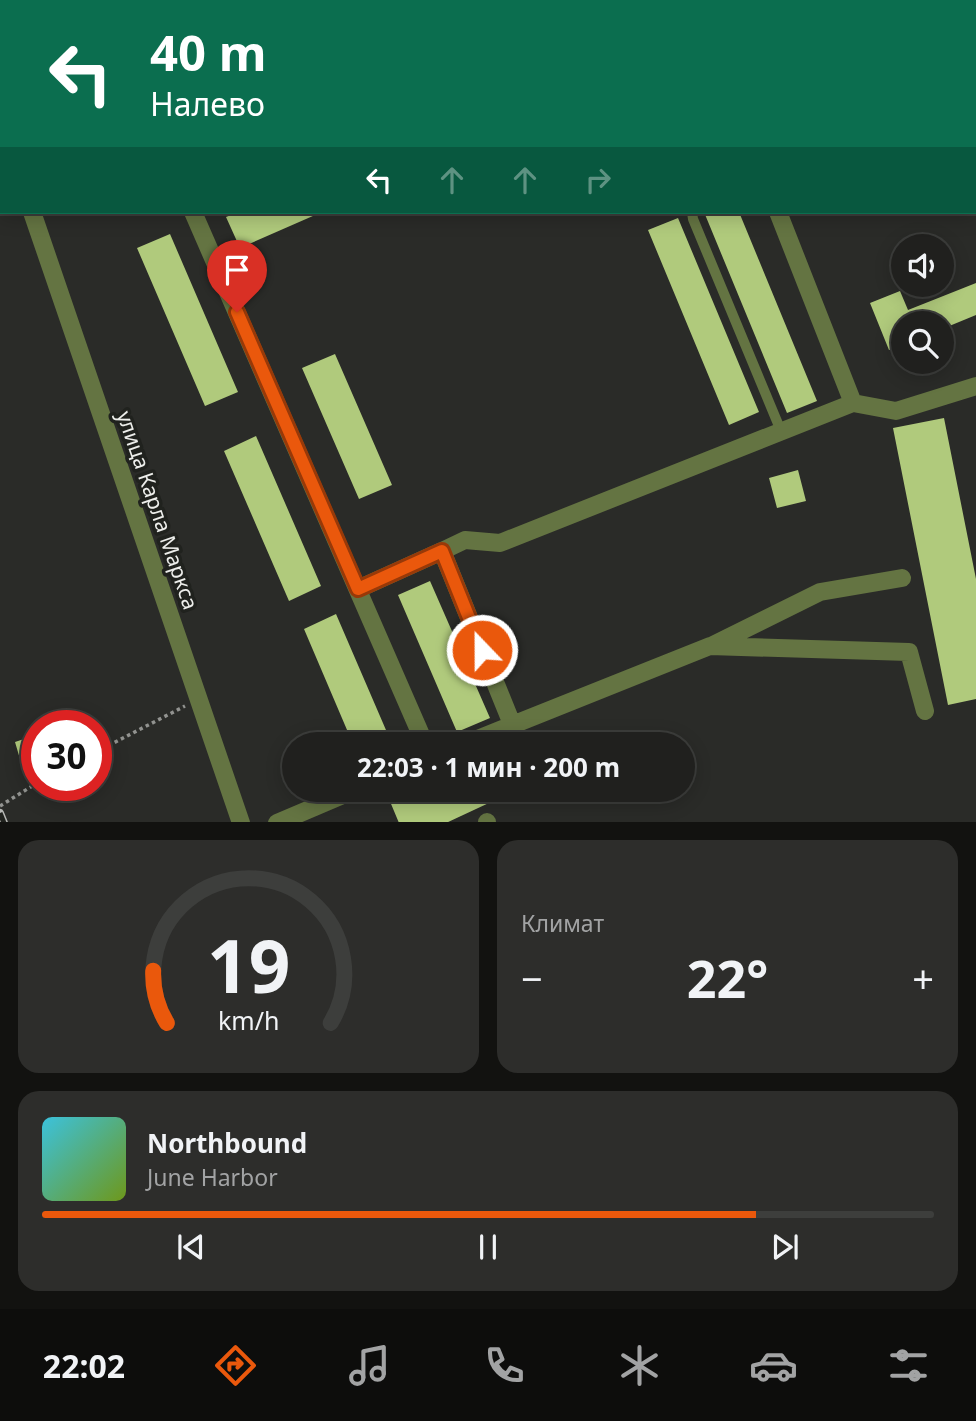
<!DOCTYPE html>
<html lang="ru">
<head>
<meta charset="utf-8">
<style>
  body { margin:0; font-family:"Noto Sans",sans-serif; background:#2d2d2b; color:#f1f3f6; height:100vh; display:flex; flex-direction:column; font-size:26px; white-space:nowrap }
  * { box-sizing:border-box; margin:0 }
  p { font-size:23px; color:#a2a3a4 }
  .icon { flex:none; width:38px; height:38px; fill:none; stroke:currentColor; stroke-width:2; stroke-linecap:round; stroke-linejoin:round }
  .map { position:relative; height:822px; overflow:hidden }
  .drawer { display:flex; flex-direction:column; gap:18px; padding:18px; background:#121210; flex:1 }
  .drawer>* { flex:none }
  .hud { position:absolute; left:0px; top:0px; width:976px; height:214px; box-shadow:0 4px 18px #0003,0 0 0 2px #3d3e3c; background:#0b6e4f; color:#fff; overflow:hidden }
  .tools { position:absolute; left:891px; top:234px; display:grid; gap:14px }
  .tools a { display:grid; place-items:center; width:63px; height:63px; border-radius:50%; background:#20201e; box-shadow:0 4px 18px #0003,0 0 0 2px #3d3e3c; font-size:35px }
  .speed { position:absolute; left:21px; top:710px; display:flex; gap:14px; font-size:35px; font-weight:700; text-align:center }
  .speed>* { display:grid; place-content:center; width:91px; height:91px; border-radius:50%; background:#20201e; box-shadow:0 4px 18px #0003,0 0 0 2px #3d3e3c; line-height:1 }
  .speed .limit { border:10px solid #d22; background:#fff; color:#111 }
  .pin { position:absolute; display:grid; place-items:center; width:60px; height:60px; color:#fff; margin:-72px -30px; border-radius:50% 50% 50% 0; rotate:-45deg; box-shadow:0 0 7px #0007 }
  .pin .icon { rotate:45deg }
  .me { position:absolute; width:77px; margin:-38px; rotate:338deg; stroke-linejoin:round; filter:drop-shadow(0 0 5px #0008) }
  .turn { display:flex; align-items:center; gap:24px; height:147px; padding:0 35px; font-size:32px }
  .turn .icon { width:91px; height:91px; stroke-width:2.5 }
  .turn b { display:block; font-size:49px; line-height:60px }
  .lanes { display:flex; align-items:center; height:66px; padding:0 35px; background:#0003; justify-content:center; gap:35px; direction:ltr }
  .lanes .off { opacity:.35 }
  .big { font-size:52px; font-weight:700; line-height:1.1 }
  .drawer .widget { flex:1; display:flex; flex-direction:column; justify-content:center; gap:10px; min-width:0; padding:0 24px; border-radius:21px; background:#2d2d2b }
  .drawer .dial { align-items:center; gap:0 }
  .dial svg { height:182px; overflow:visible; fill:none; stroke:#3d3e3c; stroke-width:7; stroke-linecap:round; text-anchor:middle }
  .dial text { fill:#f1f3f6; stroke:none }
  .song { display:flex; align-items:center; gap:21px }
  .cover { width:84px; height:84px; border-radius:10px; background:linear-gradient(135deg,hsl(190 70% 55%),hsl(80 70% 35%)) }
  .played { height:7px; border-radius:4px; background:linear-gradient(90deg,#ea580c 80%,#3d3e3c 80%) }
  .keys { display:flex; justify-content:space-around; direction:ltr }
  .heat { display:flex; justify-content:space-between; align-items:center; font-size:38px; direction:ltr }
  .drawer .tiles { flex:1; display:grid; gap:18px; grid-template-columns:1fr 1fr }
  .widget:last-child { grid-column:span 2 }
  .trip { position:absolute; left:282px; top:732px; width:413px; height:70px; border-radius:35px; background:#20201e; box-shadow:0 4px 18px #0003,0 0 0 2px #3d3e3c; font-weight:700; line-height:70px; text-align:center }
  .tab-bar { display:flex; height:112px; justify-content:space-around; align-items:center; background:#0d0d0c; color:#a2a3a4 }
  .tab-bar .icon { width:49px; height:49px }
  .tab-bar .current { color:#ea580c }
  .tab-bar b { font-size:32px; color:#f1f3f6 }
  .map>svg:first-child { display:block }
  .building { fill:#b0ca7c }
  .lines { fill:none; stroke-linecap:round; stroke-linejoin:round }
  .path { stroke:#929390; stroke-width:3.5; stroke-dasharray:3.5 3.5; stroke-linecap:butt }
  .service { stroke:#647442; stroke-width:10 }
  .minor { stroke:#647442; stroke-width:18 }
  .tertiary { stroke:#647442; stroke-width:18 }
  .rail-casing { stroke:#b7b8b5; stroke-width:8 }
  .rail { stroke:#20221e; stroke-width:5; stroke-dasharray:16; stroke-linecap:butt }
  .route-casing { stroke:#983908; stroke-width:18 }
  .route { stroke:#ea580c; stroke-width:12 }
  .labels { text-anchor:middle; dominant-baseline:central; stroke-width:7; stroke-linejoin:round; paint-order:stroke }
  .street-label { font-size:21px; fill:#edeeeb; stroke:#20221e }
</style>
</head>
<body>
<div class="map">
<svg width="976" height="823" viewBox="0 0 976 823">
  <rect width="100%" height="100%" fill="#2a2b28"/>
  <!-- building -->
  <path class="building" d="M239,212H322L240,248L226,217Z
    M704,212H739L817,401L787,413Z
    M678,218L759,412L729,425L648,230Z
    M170,234L238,392L205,406L137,248Z
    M976,283V315L942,329V324H903V345L889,350L870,303L900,291L908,310Z
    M335,354L392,485L359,499L302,368Z
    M944,418L976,579V699L948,705L893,428Z
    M256,436L321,586L289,601L224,451Z
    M798,470L806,501L777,508L769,478Z
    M430,581L490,718L457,732L398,595Z
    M336,614L392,744H353L304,629Z
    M36,729L37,753L20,759L15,742L33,736L31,730Z
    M411,789H486L491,802L446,823H399L389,799Z"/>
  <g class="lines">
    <!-- path -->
    <path class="path" d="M96,752L185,706
      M0,806L37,783"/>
    <!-- service -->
    <path class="service" d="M692,212L693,219L781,431"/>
    <!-- minor -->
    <path class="minor" d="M695,0L696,2
      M478,2L482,0
      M193,212L425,744
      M853,403L896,411L976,386
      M358,589L442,551
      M713,645L820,592L902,578
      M512,724L442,551L465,540L500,543L853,403L778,212
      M465,744L710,646L909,652L925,711
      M487,822V823
      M277,823L357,789"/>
    <!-- tertiary -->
    <path class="tertiary" d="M0,110L2,116
      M32,212L241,823"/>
    <defs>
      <path id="rail" d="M0,813L4,823"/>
    </defs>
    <!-- rail casing -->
    <use href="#rail" class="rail-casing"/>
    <!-- rail -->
    <use href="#rail" class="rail"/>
  </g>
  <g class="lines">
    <defs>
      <path id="route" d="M237,312L358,589L442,551L482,650"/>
    </defs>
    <!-- route casing -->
    <use href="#route" class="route-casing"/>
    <!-- route -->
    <use href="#route" class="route"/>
  </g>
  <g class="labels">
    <!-- street labels -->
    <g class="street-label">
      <text transform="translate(158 510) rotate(71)">улица Карла Маркса</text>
    </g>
  </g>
</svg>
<div class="tools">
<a><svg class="icon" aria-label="sound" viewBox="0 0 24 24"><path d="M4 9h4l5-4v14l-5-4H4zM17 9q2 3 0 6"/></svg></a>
<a><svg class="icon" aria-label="search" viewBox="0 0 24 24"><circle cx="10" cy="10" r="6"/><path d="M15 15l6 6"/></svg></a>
</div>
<div class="speed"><div class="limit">30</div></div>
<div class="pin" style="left:237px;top:312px;background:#d93025"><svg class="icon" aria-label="arrive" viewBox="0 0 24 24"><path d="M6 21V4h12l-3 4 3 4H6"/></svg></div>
<svg class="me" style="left:482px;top:650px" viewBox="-20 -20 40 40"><circle r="17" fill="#ea580c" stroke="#fff" stroke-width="3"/><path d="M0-11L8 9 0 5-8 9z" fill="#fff"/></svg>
<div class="trip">22:03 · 1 мин · 200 m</div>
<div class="hud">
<div class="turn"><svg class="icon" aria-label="left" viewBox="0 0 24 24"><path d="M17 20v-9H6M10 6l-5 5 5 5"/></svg><div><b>40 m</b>Налево</div></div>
<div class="lanes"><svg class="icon" aria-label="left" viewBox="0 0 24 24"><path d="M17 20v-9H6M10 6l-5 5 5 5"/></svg><svg class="icon off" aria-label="ahead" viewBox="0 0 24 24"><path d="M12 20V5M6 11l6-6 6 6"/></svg><svg class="icon off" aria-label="ahead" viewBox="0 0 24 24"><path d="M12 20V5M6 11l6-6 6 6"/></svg><svg class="icon off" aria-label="right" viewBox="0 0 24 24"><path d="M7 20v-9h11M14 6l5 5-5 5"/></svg></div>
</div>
</div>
<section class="drawer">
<div class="tiles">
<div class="widget dial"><svg viewBox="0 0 100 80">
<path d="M14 69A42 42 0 1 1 86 69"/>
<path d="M14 69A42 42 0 0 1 8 46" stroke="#ea580c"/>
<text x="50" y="56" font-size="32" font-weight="700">19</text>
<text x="50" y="72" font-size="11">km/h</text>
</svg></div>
<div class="widget"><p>Климат</p>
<div class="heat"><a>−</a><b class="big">22°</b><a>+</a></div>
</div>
<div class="widget">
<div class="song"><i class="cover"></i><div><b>Northbound</b><p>June Harbor</p></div></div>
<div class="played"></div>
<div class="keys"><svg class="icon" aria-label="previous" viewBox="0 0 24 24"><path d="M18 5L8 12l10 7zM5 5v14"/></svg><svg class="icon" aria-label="pause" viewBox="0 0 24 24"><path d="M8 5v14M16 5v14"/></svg><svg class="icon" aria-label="next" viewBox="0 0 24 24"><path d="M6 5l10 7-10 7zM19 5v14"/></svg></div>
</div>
</div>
</section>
<nav class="tab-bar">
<b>22:02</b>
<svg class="icon current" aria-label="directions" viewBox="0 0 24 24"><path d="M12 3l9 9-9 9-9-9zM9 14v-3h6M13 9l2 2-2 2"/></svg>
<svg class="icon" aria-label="music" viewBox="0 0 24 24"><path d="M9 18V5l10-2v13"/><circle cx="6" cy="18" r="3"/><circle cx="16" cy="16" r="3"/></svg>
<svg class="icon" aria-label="phone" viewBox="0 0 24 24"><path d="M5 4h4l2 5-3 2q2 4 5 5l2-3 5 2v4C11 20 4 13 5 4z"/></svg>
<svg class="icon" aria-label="climate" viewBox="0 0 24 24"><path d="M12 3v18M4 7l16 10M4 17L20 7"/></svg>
<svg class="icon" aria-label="car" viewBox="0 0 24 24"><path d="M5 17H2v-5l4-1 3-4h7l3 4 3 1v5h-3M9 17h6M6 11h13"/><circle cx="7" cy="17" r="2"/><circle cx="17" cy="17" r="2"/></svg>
<svg class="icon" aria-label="filters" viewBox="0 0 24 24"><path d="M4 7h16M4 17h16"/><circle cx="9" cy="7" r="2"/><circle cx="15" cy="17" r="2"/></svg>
</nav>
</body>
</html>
